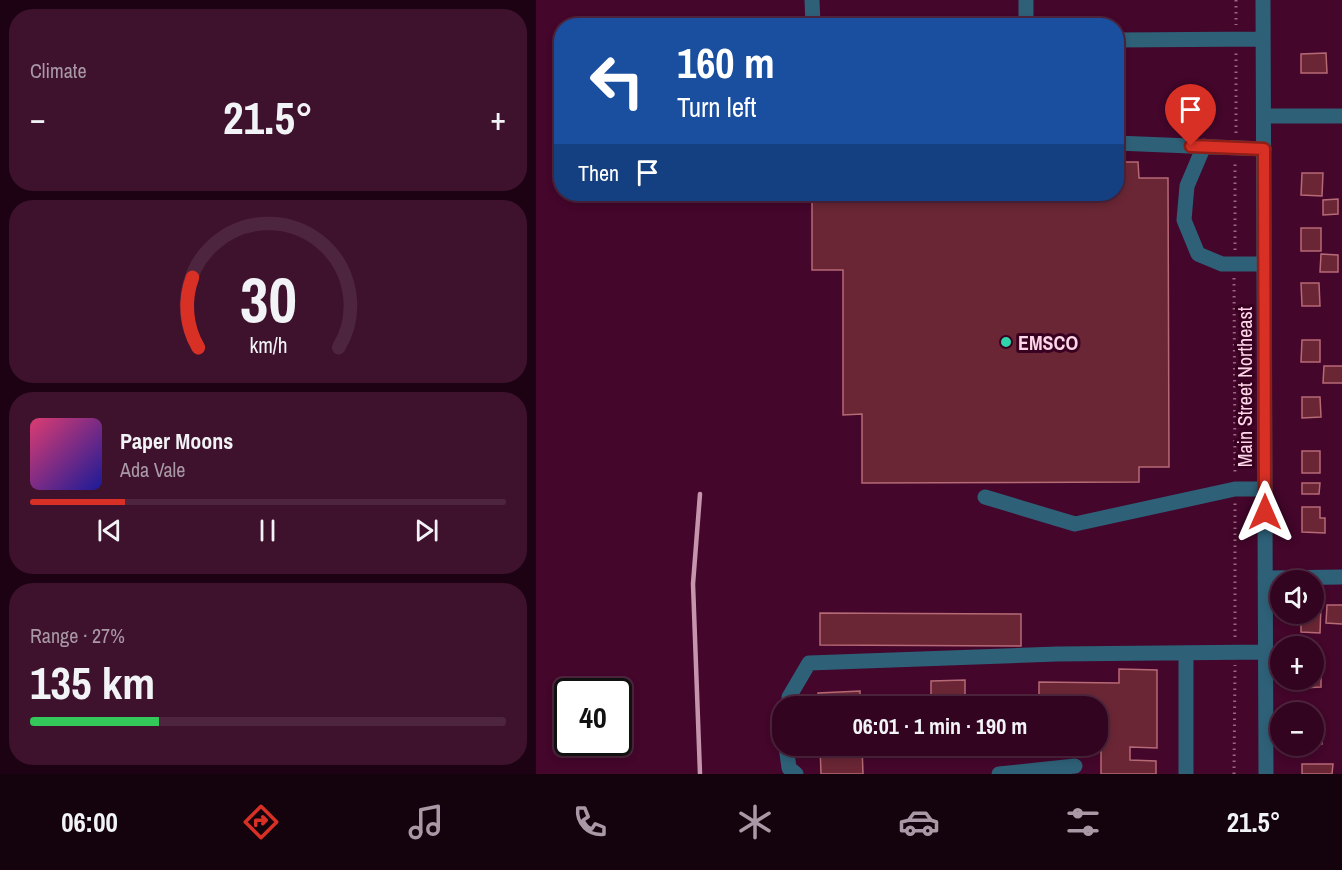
<!DOCTYPE html>
<html lang="en">
<head>
<meta charset="utf-8">
<style>
  body { margin:0; font-family:"Archivo Narrow",sans-serif; background:#3e122d; color:#f1f3f6; height:100vh; display:flex; flex-direction:column; font-size:22px; white-space:nowrap }
  * { box-sizing:border-box; margin:0 }
  p { font-size:20px; color:#a998a5 }
  .icon { flex:none; width:33px; height:33px; fill:none; stroke:currentColor; stroke-width:2; stroke-linecap:round; stroke-linejoin:round }
  .map { position:relative; flex:1; overflow:hidden }
  .panel { display:flex; flex-direction:column; gap:9px; padding:9px; background:#1c0212; width:536px }
  .panel>* { flex:none }
  .top-card { position:absolute; left:18px; top:18px; width:570px; height:183px; border-radius:24px; box-shadow:0 3px 9px #0003,0 0 0 2px #4e253e; background:#1a4fa0; color:#fff; overflow:hidden }
  .tools { position:absolute; left:734px; top:570px; display:grid; gap:12px }
  .tools a { display:grid; place-items:center; width:54px; height:54px; border-radius:50%; background:#330420; box-shadow:0 3px 9px #0003,0 0 0 2px #4e253e; font-size:30px }
  .speed { position:absolute; left:18px; top:678px; display:flex; gap:12px; font-size:30px; font-weight:700; text-align:center }
  .speed>* { display:grid; place-content:center; width:78px; height:78px; border-radius:50%; background:#330420; box-shadow:0 3px 9px #0003,0 0 0 2px #4e253e; line-height:1 }
  .speed .limit { border:3px solid #111; border-radius:9px; background:#fff; color:#111 }
  .pin { position:absolute; display:grid; place-items:center; width:51px; height:51px; color:#fff; margin:-62px -26px; border-radius:50% 50% 50% 0; rotate:-45deg; box-shadow:0 0 6px #0007 }
  .pin .icon { rotate:45deg }
  .me { position:absolute; width:66px; margin:-33px; rotate:0deg; stroke-linejoin:round; filter:drop-shadow(0 0 4px #0008) }
  .turn { display:flex; align-items:center; gap:21px; height:126px; padding:0 24px; font-size:27px }
  .turn .icon { width:78px; height:78px; stroke-width:2.5 }
  .turn b { display:block; font-size:42px; line-height:51px }
  .then { display:flex; align-items:center; height:57px; padding:0 24px; background:#0003; gap:12px; font-size:22px }
  .big { font-size:45px; font-weight:700; line-height:1.1 }
  .panel .card { flex:1; display:flex; flex-direction:column; justify-content:center; gap:9px; min-width:0; padding:0 21px; border-radius:24px; background:#3e122d }
  .panel .dial { align-items:center; gap:0 }
  .dial svg { height:156px; overflow:visible; fill:none; stroke:#4e253e; stroke-width:7; stroke-linecap:round; text-anchor:middle }
  .dial text { fill:#f1f3f6; stroke:none }
  .song { display:flex; align-items:center; gap:18px }
  .cover { width:72px; height:72px; border-radius:9px; background:linear-gradient(135deg,hsl(340 70% 55%),hsl(240 70% 35%)) }
  .played { height:6px; border-radius:3px; background:linear-gradient(90deg,#d93025 20%,#4e253e 20%) }
  .keys { display:flex; justify-content:space-around; direction:ltr }
  .heat { display:flex; justify-content:space-between; align-items:center; font-size:33px; direction:ltr }
  .charge { height:9px; border-radius:4px; background:linear-gradient(90deg,#34c759 27%,#4e253e 0) }
  .trip { position:absolute; left:236px; top:696px; width:336px; height:60px; border-radius:24px; background:#330420; box-shadow:0 3px 9px #0003,0 0 0 2px #4e253e; font-weight:700; line-height:60px; text-align:center }
  .tab-bar { display:flex; height:96px; justify-content:space-around; align-items:center; background:#14020d; color:#a998a5 }
  .tab-bar .icon { width:42px; height:42px }
  .tab-bar .on { color:#d93025 }
  .tab-bar b { font-size:27px; color:#f1f3f6 }
  main { display:flex; flex:1; min-height:0 }
  .map>svg:first-child { display:block }
  .building { fill:#6a2635; stroke:#b66a76; stroke-width:1.5 }
  .lines { fill:none; stroke-linecap:round; stroke-linejoin:round }
  .path { stroke:#9a6782; stroke-width:3; stroke-dasharray:1.5 4.5; stroke-linecap:butt }
  .minor { stroke:#2e6077; stroke-width:15 }
  .rail { stroke:#c495ad; stroke-width:4.5 }
  .route-casing { stroke:#8d1f18; stroke-width:15 }
  .route { stroke:#d93025; stroke-width:10 }
  .poi-dot { fill:#30d4aa; stroke:#380021; stroke-width:2 }
  .labels { text-anchor:middle; dominant-baseline:central; stroke-width:6; stroke-linejoin:round; paint-order:stroke }
  .poi-label { font-size:20px; font-weight:bold; fill:#fed6e7; stroke:#380021; text-anchor:start }
  .street-label { font-size:20px; fill:#fed6e7; stroke:#380021 }
</style>
</head>
<body>
<main>
<section class="panel">
<div class="card"><p>Climate</p>
<div class="heat"><a>−</a><b class="big">21.5°</b><a>+</a></div>
</div>
<div class="card dial"><svg viewBox="0 0 100 80">
<path d="M14 69A42 42 0 1 1 86 69"/>
<path d="M14 69A42 42 0 0 1 11 33" stroke="#d93025"/>
<text x="50" y="56" font-size="32" font-weight="700">30</text>
<text x="50" y="72" font-size="11">km/h</text>
</svg></div>
<div class="card">
<div class="song"><i class="cover"></i><div><b>Paper Moons</b><p>Ada Vale</p></div></div>
<div class="played"></div>
<div class="keys"><svg class="icon" aria-label="previous" viewBox="0 0 24 24"><path d="M18 5L8 12l10 7zM5 5v14"/></svg><svg class="icon" aria-label="pause" viewBox="0 0 24 24"><path d="M8 5v14M16 5v14"/></svg><svg class="icon" aria-label="next" viewBox="0 0 24 24"><path d="M6 5l10 7-10 7zM19 5v14"/></svg></div>
</div>
<div class="card"><p>Range · 27%</p><b class="big">135 km</b><div class="charge"></div></div>
</section>
<div class="map">
<svg width="807" height="774" viewBox="0 0 807 774">
  <rect width="100%" height="100%" fill="#44062b"/>
  <!-- building -->
  <path class="building" d="M790,53L791,73H765V54Z
    M580,162H602L603,178H632L633,467H603V482L326,483V414L307,415V270H276V194H580Z
    M766,173H787L786,196L765,195Z
    M802,199V214L787,215V200Z
    M765,228H785V251H765Z
    M785,254L802,255V272H784Z
    M765,283H783L784,306H766Z
    M766,340H784V362H765Z
    M788,366H807V383H787Z
    M766,397H784L785,417L766,418Z
    M766,451H784V473H766Z
    M766,483H784L783,494H766Z
    M766,507H784V518H789V533L766,532Z
    M777,604L785,605L784,633L765,632V614H777Z
    M791,605H807V624L790,623Z
    M284,613L485,614V646L284,645Z
    M777,660H785V687L766,688V680H777Z
    M583,669L621,670V748L594,747V760L620,761V774H565V726H561V706H503V682L583,683Z
    M429,680V706H395V681Z
    M324,691V706H283L282,693Z
    M777,716H785L786,744H777Z
    M284,746H326L327,774H285Z
    M396,746H429V755L396,756Z
    M766,764H797L796,774H766Z"/>
  <g class="lines">
    <!-- path -->
    <path class="path" d="M700,0V25
      M700,133V53
      M699,250V161
      M698,278L699,475
      M699,637V503
      M698,774L699,665"/>
    <!-- minor -->
    <path class="minor" d="M276,0L277,26
      M490,0V26
      M727,0L730,774
      M580,40L727,39
      M728,116H807
      M580,143L728,149
      M668,146L651,186L648,220L662,254L686,264H728
      M449,497L539,524L699,489H729
      M729,578L807,577
      M650,653V774
      M253,706V697L273,663L521,654L730,652
      M250,746L253,768L260,774
      M463,774L539,766"/>
    <!-- rail -->
    <path class="rail" d="M164,774L157,584L164,494"/>
  </g>
  <g class="lines">
    <defs>
      <path id="route" d="M655,146L728,149L729,512"/>
    </defs>
    <!-- route casing -->
    <use href="#route" class="route-casing"/>
    <!-- route -->
    <use href="#route" class="route"/>
  </g>
  <!-- markers -->
  <circle class="poi-dot" cx="470" cy="342" r="6"/>
  <g class="labels">
    <!-- poi labels -->
    <g class="poi-label">
      <text x="482" y="342">EMSCO</text>
    </g>
    <!-- street labels -->
    <g class="street-label">
      <text transform="translate(708 387) rotate(-90)">Main Street Northeast</text>
    </g>
  </g>
</svg>
<div class="tools">
<a><svg class="icon" aria-label="sound" viewBox="0 0 24 24"><path d="M4 9h4l5-4v14l-5-4H4zM17 9q2 3 0 6"/></svg></a>
<a>+</a>
<a>−</a>
</div>
<div class="speed"><div class="limit">40</div></div>
<div class="pin" style="left:655px;top:146px;background:#d93025"><svg class="icon" aria-label="arrive" viewBox="0 0 24 24"><path d="M6 21V4h12l-3 4 3 4H6"/></svg></div>
<svg class="me" style="left:729px;top:512px" viewBox="-20 -20 40 40"><path d="M0-17L14 15 0 8-14 15z" fill="#d93025" stroke="#fff" stroke-width="4"/></svg>
<div class="trip">06:01 · 1 min · 190 m</div>
<div class="top-card">
<div class="turn"><svg class="icon" aria-label="left" viewBox="0 0 24 24"><path d="M17 20v-9H6M10 6l-5 5 5 5"/></svg><div><b>160 m</b>Turn left</div></div>
<div class="then">Then<svg class="icon" aria-label="arrive" viewBox="0 0 24 24"><path d="M6 21V4h12l-3 4 3 4H6"/></svg></div>
</div>
</div>
</main>
<nav class="tab-bar">
<b>06:00</b>
<svg class="icon on" aria-label="directions" viewBox="0 0 24 24"><path d="M12 3l9 9-9 9-9-9zM9 14v-3h6M13 9l2 2-2 2"/></svg>
<svg class="icon" aria-label="music" viewBox="0 0 24 24"><path d="M9 18V5l10-2v13"/><circle cx="6" cy="18" r="3"/><circle cx="16" cy="16" r="3"/></svg>
<svg class="icon" aria-label="phone" viewBox="0 0 24 24"><path d="M5 4h4l2 5-3 2q2 4 5 5l2-3 5 2v4C11 20 4 13 5 4z"/></svg>
<svg class="icon" aria-label="climate" viewBox="0 0 24 24"><path d="M12 3v18M4 7l16 10M4 17L20 7"/></svg>
<svg class="icon" aria-label="car" viewBox="0 0 24 24"><path d="M5 17H2v-5l4-1 3-4h7l3 4 3 1v5h-3M9 17h6M6 11h13"/><circle cx="7" cy="17" r="2"/><circle cx="17" cy="17" r="2"/></svg>
<svg class="icon" aria-label="filters" viewBox="0 0 24 24"><path d="M4 7h16M4 17h16"/><circle cx="9" cy="7" r="2"/><circle cx="15" cy="17" r="2"/></svg>
<b>21.5°</b>
</nav>
</body>
</html>
